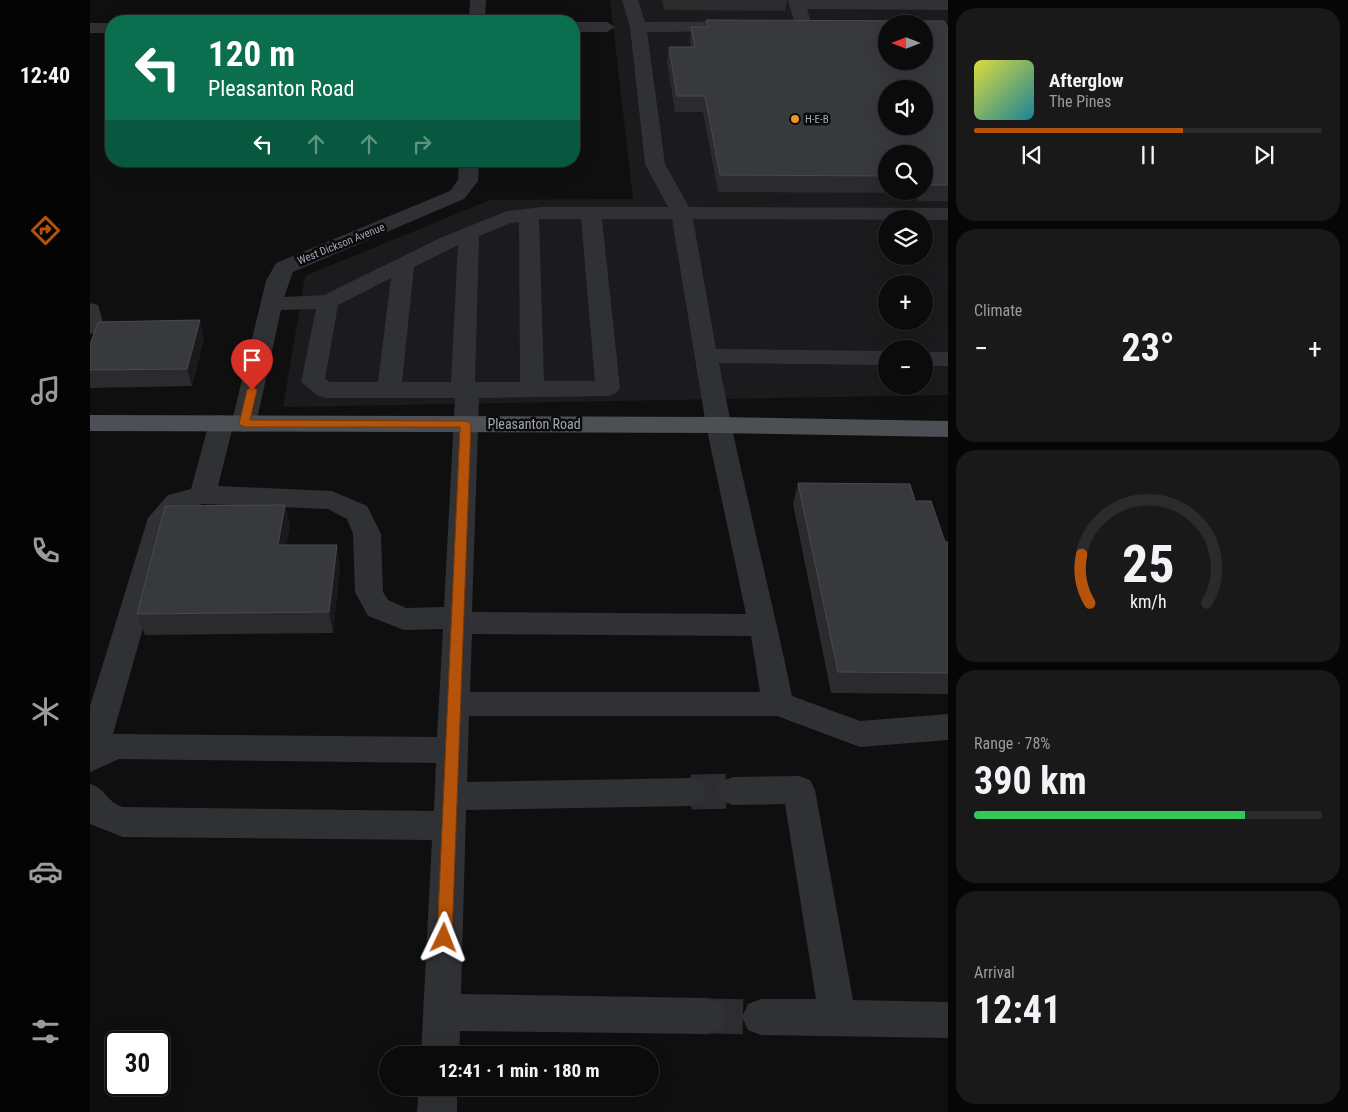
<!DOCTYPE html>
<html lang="en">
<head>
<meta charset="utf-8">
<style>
  body { margin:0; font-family:"Roboto Condensed",sans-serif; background:#19191a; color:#f1f3f6; height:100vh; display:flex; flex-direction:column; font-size:19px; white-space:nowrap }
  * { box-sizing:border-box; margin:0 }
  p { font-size:16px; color:#9a9b9d }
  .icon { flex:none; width:28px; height:28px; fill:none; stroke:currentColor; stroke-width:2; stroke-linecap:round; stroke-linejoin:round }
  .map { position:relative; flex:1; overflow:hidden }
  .drawer { display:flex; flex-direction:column; gap:8px; padding:8px; background:#060607; width:400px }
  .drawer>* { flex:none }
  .banner { position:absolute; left:15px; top:15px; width:475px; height:152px; border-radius:20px; box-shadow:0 5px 20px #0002,0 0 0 1px #2b2b2d; background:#0b6e4f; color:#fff; overflow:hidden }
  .needle { width:32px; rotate:270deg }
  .controls { position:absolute; left:788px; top:15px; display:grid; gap:10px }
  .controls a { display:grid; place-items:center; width:55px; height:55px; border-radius:50%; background:#0b0b0c; box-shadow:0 5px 20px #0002,0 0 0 1px #2b2b2d; font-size:25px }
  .speed { position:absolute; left:15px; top:1031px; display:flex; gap:10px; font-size:25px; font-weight:700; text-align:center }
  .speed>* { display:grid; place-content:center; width:65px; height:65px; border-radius:50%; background:#0b0b0c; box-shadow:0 5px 20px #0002,0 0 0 1px #2b2b2d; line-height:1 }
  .speed .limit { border:2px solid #111; border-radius:8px; background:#fff; color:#111 }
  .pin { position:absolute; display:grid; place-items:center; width:42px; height:42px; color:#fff; margin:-51px -21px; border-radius:50% 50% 50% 0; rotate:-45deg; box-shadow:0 0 5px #0007 }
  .pin .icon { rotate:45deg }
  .me { position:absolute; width:55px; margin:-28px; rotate:2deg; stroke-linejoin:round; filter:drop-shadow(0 0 4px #0008) }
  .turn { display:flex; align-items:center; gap:18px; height:105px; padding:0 20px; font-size:22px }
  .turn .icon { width:65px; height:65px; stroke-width:2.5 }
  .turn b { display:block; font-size:35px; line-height:42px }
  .lanes { display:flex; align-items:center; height:48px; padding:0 20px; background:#0003; justify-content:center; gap:25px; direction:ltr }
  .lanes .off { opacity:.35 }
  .big { font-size:38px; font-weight:700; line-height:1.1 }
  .drawer .widget { flex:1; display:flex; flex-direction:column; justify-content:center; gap:8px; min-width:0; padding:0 18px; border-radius:20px; background:#19191a }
  .drawer .dial { align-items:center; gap:0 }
  .dial svg { height:130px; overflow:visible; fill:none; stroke:#2b2b2d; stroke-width:7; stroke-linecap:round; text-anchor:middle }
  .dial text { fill:#f1f3f6; stroke:none }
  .song { display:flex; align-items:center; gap:15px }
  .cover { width:60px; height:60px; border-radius:8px; background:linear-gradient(135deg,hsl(60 70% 55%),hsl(190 70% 35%)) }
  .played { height:5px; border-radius:2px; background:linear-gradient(90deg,#b45309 60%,#2b2b2d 60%) }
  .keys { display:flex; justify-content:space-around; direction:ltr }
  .heat { display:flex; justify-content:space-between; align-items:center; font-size:28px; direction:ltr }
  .charge { height:8px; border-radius:4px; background:linear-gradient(90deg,#34c759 78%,#2b2b2d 0) }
  .trip { position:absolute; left:289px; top:1046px; width:280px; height:50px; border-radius:25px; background:#0b0b0c; box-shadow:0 5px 20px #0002,0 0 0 1px #2b2b2d; font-weight:700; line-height:50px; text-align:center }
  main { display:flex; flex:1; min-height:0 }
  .menu { display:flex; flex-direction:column; width:90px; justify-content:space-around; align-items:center; background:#040405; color:#9a9b9d }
  .menu .icon { width:35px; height:35px }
  .menu .current { color:#b45309 }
  .menu b { font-size:22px; color:#f1f3f6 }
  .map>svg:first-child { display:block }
  .built { fill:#1b1b1d; fill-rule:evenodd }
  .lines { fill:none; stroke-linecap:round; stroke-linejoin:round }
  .minor-tunnel { stroke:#2c2d30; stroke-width:35; stroke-dasharray:35 18; stroke-linecap:butt }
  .minor { fill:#303135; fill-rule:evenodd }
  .major { fill:#4c4f54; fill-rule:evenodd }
  .wall { fill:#2b2b2e; fill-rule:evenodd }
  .shaded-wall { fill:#1a1a1c }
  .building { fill:#37393c; stroke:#484a4e; fill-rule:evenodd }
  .route { fill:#b45309; stroke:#753606 }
  .poi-dot { fill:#f19426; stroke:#0a0a0b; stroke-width:2 }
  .labels { text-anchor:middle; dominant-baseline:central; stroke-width:5; stroke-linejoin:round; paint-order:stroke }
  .far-poi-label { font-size:11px; fill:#a0a7b1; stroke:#0a0a0b; text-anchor:start }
  .far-street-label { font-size:11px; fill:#a0a7b1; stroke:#0a0a0b }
  .street-label { font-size:14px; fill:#a0a7b1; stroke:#0a0a0b }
</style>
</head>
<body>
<main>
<nav class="menu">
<b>12:40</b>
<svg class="icon current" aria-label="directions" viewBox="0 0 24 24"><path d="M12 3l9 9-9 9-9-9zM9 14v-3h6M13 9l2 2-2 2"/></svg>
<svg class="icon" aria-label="music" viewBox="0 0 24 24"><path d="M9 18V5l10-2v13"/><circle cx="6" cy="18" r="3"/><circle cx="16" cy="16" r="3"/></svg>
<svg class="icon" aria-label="phone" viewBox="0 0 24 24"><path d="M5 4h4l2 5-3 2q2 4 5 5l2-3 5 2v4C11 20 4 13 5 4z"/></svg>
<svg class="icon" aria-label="climate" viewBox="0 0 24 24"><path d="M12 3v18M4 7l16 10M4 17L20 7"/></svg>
<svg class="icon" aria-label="car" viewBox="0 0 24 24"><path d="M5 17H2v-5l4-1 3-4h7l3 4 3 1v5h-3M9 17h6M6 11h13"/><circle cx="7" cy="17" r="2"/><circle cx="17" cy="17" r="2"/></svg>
<svg class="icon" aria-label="filters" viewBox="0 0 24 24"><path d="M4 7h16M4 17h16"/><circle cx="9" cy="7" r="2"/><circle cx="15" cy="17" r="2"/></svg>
</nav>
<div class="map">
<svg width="858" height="1112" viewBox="0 0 858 1112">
  <rect width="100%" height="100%" fill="#0f0f10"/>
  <!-- built -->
  <path class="built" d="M520,0H858V395L193,407L215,276L400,200L543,199ZM796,24H834V61H796ZM796,89H834V126H796ZM796,154H834V191H796ZM796,219H834V256H796ZM796,284H834V321H796ZM796,349H834V386H796Z"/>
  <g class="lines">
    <!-- minor-tunnel -->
    <path class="minor-tunnel" d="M601,792L643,791
      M618,1016L671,1017"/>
    <!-- minor -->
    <path class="minor" d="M380,0H396L395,21H379Z
      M532,0H548L555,22L704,21L698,0H858V10L717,9L722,26L714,31L557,32L575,164L599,207L858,208V220L603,219L626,349L796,351V365L629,363C650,475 679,585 702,696L770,721L858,714V740L770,747L687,716H379L377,782L601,778L612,782L617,792L612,802L601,806L376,810L371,994L618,998L631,1003L637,1016L631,1029L618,1034L370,1031L369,1055H331L342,840L33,837L0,824V784C19,791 16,802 33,807L344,811L346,763L29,759L0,772V706L58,518L78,495L101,489L119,423L122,417L131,415L140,417L142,421L176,281L186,263L360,191L368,180L369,161H389L388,181L374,199L203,272L194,297L234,295L350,238L417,211L452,207H578L555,164L540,27ZM449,219H491L505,381H454ZM512,219H582L616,425L656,614L382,612L389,398L518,396L526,393L530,388ZM429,222L430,382H385L389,236L421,223ZM368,245L361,382H312L324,267ZM301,278L288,382H240L235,379L248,305ZM226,309L211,382L227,395L235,398H365L354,607L316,608L298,600L293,592L291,534L277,506L242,491L128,486L143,426L145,430L154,432L163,430L166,424L191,310ZM113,504L238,509L257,519L263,534L265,592L278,616L314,630L353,629L347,737L23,734L83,522L96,509ZM382,634L661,636L670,692H380Z
      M484,22H517L525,27L517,32H484Z
      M0,23H21V33H0Z
      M0,303L8,305L13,322L8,332L0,334Z
      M834,352H858V366H834Z
      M709,776L720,780L725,790L763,1000L858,1002V1038L671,1035L658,1030L652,1017L658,1004L671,999H726L695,804L643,805L632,801L627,791L632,781L643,777Z
      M329,1088H367V1112H327Z"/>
    <!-- major -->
    <path class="major" d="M0,415L628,417L858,421V437L628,433L0,431Z"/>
  </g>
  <!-- wall -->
  <path class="wall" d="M572,0H697L695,11L574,10Z
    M616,20L858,28V201H828L824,193L628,192L613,112H585L577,62L579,47H601L600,42L601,27H615ZM796,154H834V191H796Z
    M114,338L102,386L0,388V345Z
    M708,483L825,501L855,542H858V694L741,693L703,504Z
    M195,505L200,526L196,545L250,566L243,633L55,635L47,614Z"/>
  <!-- shaded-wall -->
  <path class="shaded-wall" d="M110,320L114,338L102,386L97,369Z
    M195,505L200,526L193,567L188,545Z
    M247,545L250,566L243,633L239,612Z"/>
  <!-- building -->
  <path class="building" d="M616,20L854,21L858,28V185H834V154H796V176L630,175L615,96H587L579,47H605L601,27H618ZM796,24H834V61H796ZM796,89H834V126H796Z
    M110,320L97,369L0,370V345L8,322Z
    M708,483L820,484L825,501H841L855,542H858V673L748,672Z
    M195,505L188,545H247L239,612L47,614L75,506Z"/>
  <!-- route -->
  <path class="route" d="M162,386L167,390L160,420L376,421L381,424L362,938L360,943L354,945L349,943L347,938L370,427H154L149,424L157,390Z"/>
  <!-- markers -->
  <circle class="poi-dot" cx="705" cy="119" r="5"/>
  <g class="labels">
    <!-- far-poi labels -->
    <g class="far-poi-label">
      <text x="715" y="119">H-E-B</text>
    </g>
    <!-- far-street labels -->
    <g class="far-street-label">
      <text transform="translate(251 244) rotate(-22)">West Dickson Avenue</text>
    </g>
    <!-- street labels -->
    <g class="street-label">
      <text x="444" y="424">Pleasanton Road</text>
    </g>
  </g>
</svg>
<div class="controls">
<a><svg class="needle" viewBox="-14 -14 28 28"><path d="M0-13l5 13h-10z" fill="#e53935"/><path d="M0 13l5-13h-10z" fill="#9a9b9d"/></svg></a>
<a><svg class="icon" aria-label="sound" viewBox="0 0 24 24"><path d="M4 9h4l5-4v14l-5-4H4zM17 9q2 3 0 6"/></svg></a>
<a><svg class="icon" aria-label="search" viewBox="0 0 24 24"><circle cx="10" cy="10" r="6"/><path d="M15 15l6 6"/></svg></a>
<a><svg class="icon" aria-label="layers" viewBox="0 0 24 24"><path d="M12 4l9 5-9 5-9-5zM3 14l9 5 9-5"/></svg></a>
<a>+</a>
<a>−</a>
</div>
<div class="speed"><div class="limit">30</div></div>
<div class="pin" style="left:162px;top:390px;background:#d93025"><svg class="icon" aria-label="arrive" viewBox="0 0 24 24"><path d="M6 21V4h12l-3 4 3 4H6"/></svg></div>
<svg class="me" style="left:354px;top:938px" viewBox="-20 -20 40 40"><path d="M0-17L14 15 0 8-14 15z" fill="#b45309" stroke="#fff" stroke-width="4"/></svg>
<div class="trip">12:41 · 1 min · 180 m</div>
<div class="banner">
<div class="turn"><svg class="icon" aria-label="left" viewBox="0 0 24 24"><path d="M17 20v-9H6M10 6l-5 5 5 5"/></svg><div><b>120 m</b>Pleasanton Road</div></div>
<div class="lanes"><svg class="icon" aria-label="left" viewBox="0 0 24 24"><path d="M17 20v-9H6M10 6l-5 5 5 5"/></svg><svg class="icon off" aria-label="ahead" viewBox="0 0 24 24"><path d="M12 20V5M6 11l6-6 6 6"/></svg><svg class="icon off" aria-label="ahead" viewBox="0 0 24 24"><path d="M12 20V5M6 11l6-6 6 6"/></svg><svg class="icon off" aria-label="right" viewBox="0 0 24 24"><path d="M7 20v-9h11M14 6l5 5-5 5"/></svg></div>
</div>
</div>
<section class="drawer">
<div class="widget">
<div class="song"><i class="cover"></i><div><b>Afterglow</b><p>The Pines</p></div></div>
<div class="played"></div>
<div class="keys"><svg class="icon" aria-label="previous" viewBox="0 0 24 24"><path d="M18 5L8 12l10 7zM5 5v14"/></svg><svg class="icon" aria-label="pause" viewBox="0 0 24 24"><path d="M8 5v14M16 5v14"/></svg><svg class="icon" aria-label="next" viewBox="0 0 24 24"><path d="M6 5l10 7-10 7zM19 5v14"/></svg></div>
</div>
<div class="widget"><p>Climate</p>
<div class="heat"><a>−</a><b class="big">23°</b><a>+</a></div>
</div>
<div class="widget dial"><svg viewBox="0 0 100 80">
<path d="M14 69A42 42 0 1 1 86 69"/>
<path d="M14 69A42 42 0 0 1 9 39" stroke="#b45309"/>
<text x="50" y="56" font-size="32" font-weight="700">25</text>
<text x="50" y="72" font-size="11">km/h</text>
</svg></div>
<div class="widget"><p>Range · 78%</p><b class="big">390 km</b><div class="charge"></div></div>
<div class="widget"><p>Arrival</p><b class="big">12:41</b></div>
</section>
</main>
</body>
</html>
